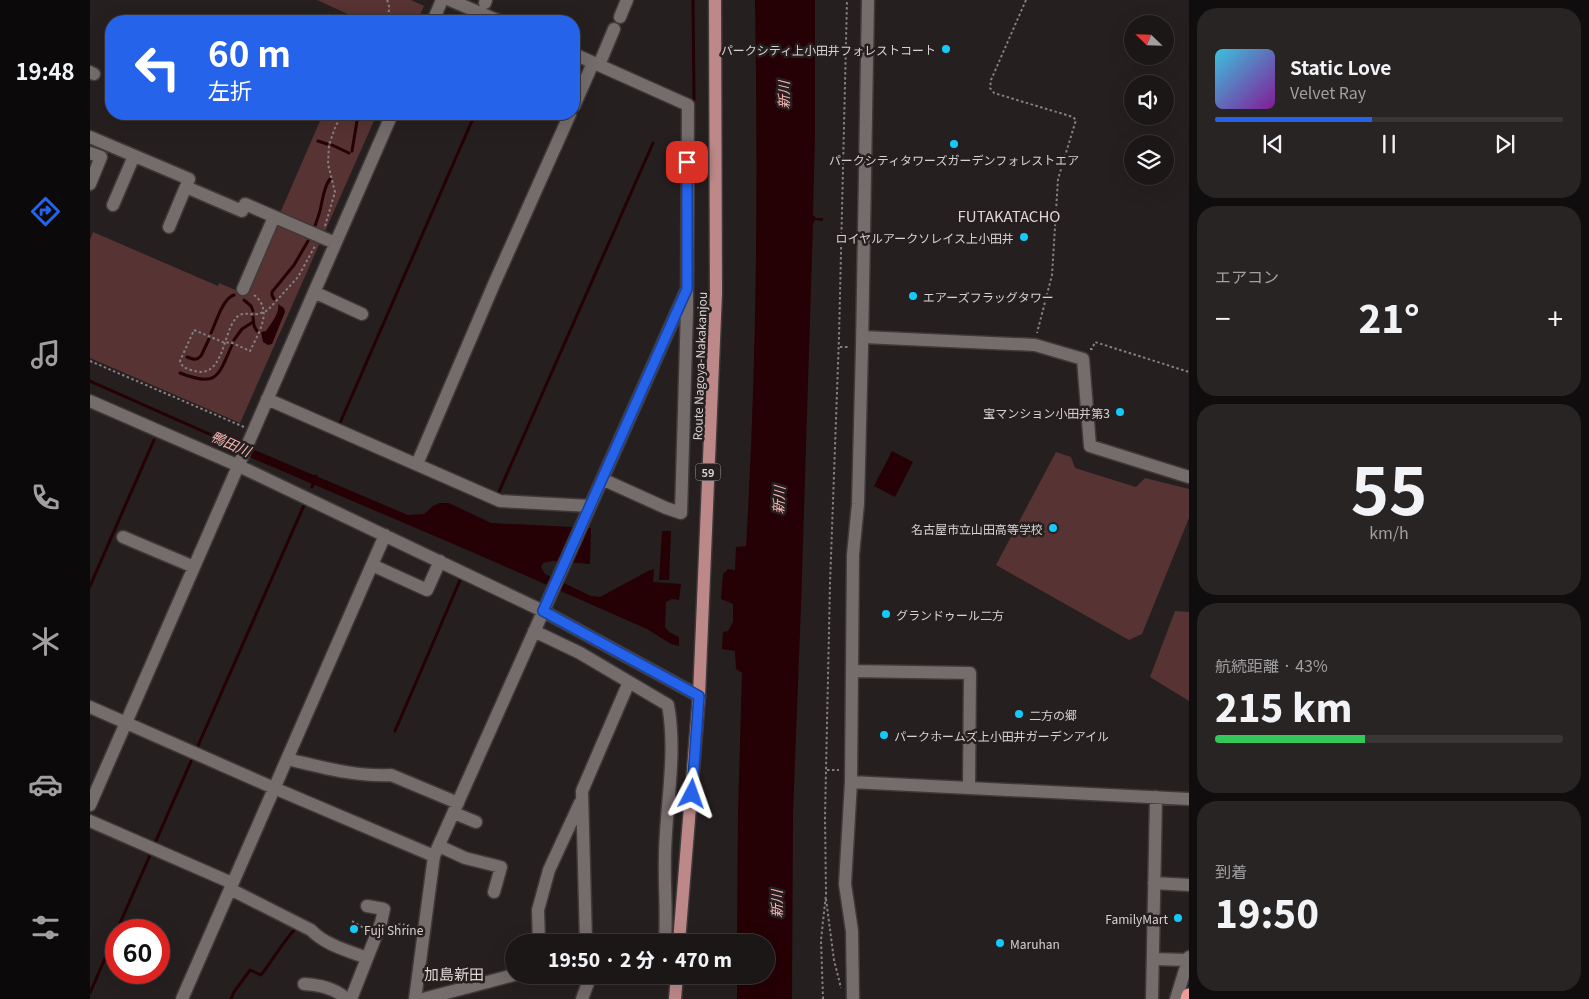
<!DOCTYPE html>
<html lang="ja">
<head>
<meta charset="utf-8">
<style>
  body { margin:0; font-family:Georgia,"Noto Sans JP",serif; background:#292424; color:#f1f3f6; height:100vh; display:flex; flex-direction:column; font-size:19px; white-space:nowrap }
  * { box-sizing:border-box; margin:0 }
  p { font-size:16px; color:#a09fa1 }
  .icon { flex:none; width:28px; height:28px; fill:none; stroke:currentColor; stroke-width:2; stroke-linecap:round; stroke-linejoin:round }
  .map { position:relative; flex:1; overflow:hidden }
  .sheet { display:flex; flex-direction:column; gap:8px; padding:8px; background:#0f0d0d; width:400px }
  .sheet>* { flex:none }
  .top-card { position:absolute; left:15px; top:15px; width:475px; height:105px; border-radius:20px; box-shadow:0 5px 20px #0002,0 0 0 1px #3a3636; background:#2563eb; color:#fff; overflow:hidden }
  .needle { width:32px; rotate:293deg }
  .fabs { position:absolute; left:1034px; top:15px; display:grid; gap:10px }
  .fabs a { display:grid; place-items:center; width:50px; height:50px; border-radius:50%; background:#1c1717; box-shadow:0 5px 20px #0002,0 0 0 1px #3a3636; font-size:25px }
  .speed { position:absolute; left:15px; top:919px; display:flex; gap:10px; font-size:25px; font-weight:700; text-align:center }
  .speed>* { display:grid; place-content:center; width:65px; height:65px; border-radius:50%; background:#1c1717; box-shadow:0 5px 20px #0002,0 0 0 1px #3a3636; line-height:1 }
  .speed .limit { border:8px solid #d22; background:#fff; color:#111 }
  .pin { position:absolute; display:grid; place-items:center; width:42px; height:42px; color:#fff; margin:-21px; border-radius:10px; box-shadow:0 2px 8px #0006 }
  .me { position:absolute; width:55px; margin:-28px; rotate:4deg; stroke-linejoin:round; filter:drop-shadow(0 0 4px #0008) }
  .turn { display:flex; align-items:center; gap:18px; height:105px; padding:0 20px; font-size:22px }
  .turn .icon { width:65px; height:65px; stroke-width:2.5 }
  .turn b { display:block; font-size:35px; line-height:42px }
  .big { font-size:38px; font-weight:800; line-height:1.1 }
  .sheet .widget { flex:1; display:flex; flex-direction:column; justify-content:center; gap:8px; min-width:0; padding:0 18px; border-radius:20px; background:#292424 }
  .sheet .dial { align-items:center; gap:0 }
  .dial b { font-size:65px; line-height:1 }
  .song { display:flex; align-items:center; gap:15px }
  .cover { width:60px; height:60px; border-radius:8px; background:linear-gradient(135deg,hsl(190 70% 55%),hsl(290 70% 35%)) }
  .played { height:5px; border-radius:2px; background:linear-gradient(90deg,#2563eb 45%,#3a3636 45%) }
  .keys { display:flex; justify-content:space-around; direction:ltr }
  .heat { display:flex; justify-content:space-between; align-items:center; font-size:28px; direction:ltr }
  .charge { height:8px; border-radius:4px; background:linear-gradient(90deg,#34c759 43%,#3a3636 0) }
  .trip { position:absolute; left:415px; top:934px; width:270px; height:50px; border-radius:25px; background:#1c1717; box-shadow:0 5px 20px #0002,0 0 0 1px #3a3636; font-weight:800; line-height:50px; text-align:center }
  main { display:flex; flex:1; min-height:0 }
  .menu { display:flex; flex-direction:column; width:90px; justify-content:space-around; align-items:center; background:#0b0909; color:#a09fa1 }
  .menu .icon { width:35px; height:35px }
  .menu .selected { color:#2563eb }
  .menu b { font-size:22px; color:#f1f3f6 }
  .map>svg:first-child { display:block }
  .green { fill:#573333 }
  .water { fill:#250004 }
  .lines { fill:none; stroke-linecap:round; stroke-linejoin:round }
  .stream { stroke:#250004; stroke-width:3 }
  .minor-casing { stroke:#3f3939; stroke-width:15 }
  .major-casing { stroke:#3f3939; stroke-width:15 }
  .highway-casing { stroke:#3f3939; stroke-width:18 }
  .path { stroke:#857f7f; stroke-width:2; stroke-dasharray:2.5 2.5; stroke-linecap:butt }
  .minor { stroke:#756c6c; stroke-width:12 }
  .major { stroke:#bd8988; stroke-width:12 }
  .highway { stroke:#ed9c9b; stroke-width:15 }
  .route-casing { stroke:#184099; stroke-width:12 }
  .route { stroke:#2563eb; stroke-width:9 }
  .poi-dot { fill:#13cafb; stroke:#261f1f; stroke-width:2 }
  .labels { text-anchor:middle; dominant-baseline:central; stroke-width:5; stroke-linejoin:round; paint-order:stroke }
  .shield { fill:#261f1f; stroke:#a29c9c; stroke-width:1 }
  .shield-label { font-size:11px; font-weight:bold; fill:#d7d2d2 }
  .poi-label { font-size:12px; fill:#d7d2d2; stroke:#261f1f; text-anchor:start }
  .street-label { font-size:12px; fill:#d7d2d2; stroke:#261f1f }
  .water-label { font-size:14px; font-style:italic; fill:#f7b5b3; stroke:#261f1f }
  .quarter-label { font-size:15px; fill:#dfd6d5; stroke:#261f1f }
</style>
</head>
<body>
<main>
<nav class="menu">
<b>19:48</b>
<svg class="icon selected" aria-label="directions" viewBox="0 0 24 24"><path d="M12 3l9 9-9 9-9-9zM9 14v-3h6M13 9l2 2-2 2"/></svg>
<svg class="icon" aria-label="music" viewBox="0 0 24 24"><path d="M9 18V5l10-2v13"/><circle cx="6" cy="18" r="3"/><circle cx="16" cy="16" r="3"/></svg>
<svg class="icon" aria-label="phone" viewBox="0 0 24 24"><path d="M5 4h4l2 5-3 2q2 4 5 5l2-3 5 2v4C11 20 4 13 5 4z"/></svg>
<svg class="icon" aria-label="climate" viewBox="0 0 24 24"><path d="M12 3v18M4 7l16 10M4 17L20 7"/></svg>
<svg class="icon" aria-label="car" viewBox="0 0 24 24"><path d="M5 17H2v-5l4-1 3-4h7l3 4 3 1v5h-3M9 17h6M6 11h13"/><circle cx="7" cy="17" r="2"/><circle cx="17" cy="17" r="2"/></svg>
<svg class="icon" aria-label="filters" viewBox="0 0 24 24"><path d="M4 7h16M4 17h16"/><circle cx="9" cy="7" r="2"/><circle cx="15" cy="17" r="2"/></svg>
</nav>
<div class="map">
<svg width="1099" height="999" viewBox="0 0 1099 999">
  <rect width="100%" height="100%" fill="#261f1f"/>
  <!-- green -->
  <path class="green" d="M227,0H321L334,6L327,21H273Z
    M233,114H287L150,423L0,358V240L3,232L128,286L129,283L155,294Z
    M966,452L981,457L985,468L1046,487L1055,478L1099,489V518L1052,634L1039,640L906,565Z
    M1085,611L1099,612V701L1060,677Z"/>
  <!-- water -->
  <path class="water" d="M665,0H725V134L723,215L726,218H733V221L725,220L723,224L711,606L703,814L702,999H647V975H676V942H647L648,813L652,673L646,669L645,651L632,649L633,632L638,631L643,622V604L631,599L633,574L638,569L645,570L646,547L656,546C667,364 668,182 665,0Z
    M188,304L194,308L195,312L182,344L178,345L173,342L171,332L176,331C181,323 190,313 188,304Z
    M160,448L318,515L334,514L343,506L349,503H359L401,523L501,528L500,564L462,561L453,563L451,567L455,574L501,596L510,597L558,571L564,569L563,582L591,584L589,600L582,599L576,602L575,627L579,632L589,637V646L581,644L557,629L382,552L157,456Z
    M802,451L823,462L805,497L784,486Z
    M572,531H581L579,580H569Z"/>
  <g class="lines">
    <!-- stream -->
    <path class="stream" d="M603,0L604,100
      M228,141L237,144
      M242,145L259,153
      M262,151L267,121L272,114
      M225,226C227,219 230,213 231,206C233,197 234,187 240,179
      M184,299L182,295V292L204,265L218,241
      M154,300L161,306L163,311
      M163,317L164,326L167,331
      M121,333C126,322 133,298 144,295
      M144,340L152,329L163,322
      M97,357C103,359 106,361 111,356L119,339
      M90,373C128,388 128,376 142,345
      M0,381L153,449
      M250,423L385,114
      M222,487L226,476
      M408,494L563,143
      M0,586L64,440
      M305,731L371,578
      M107,748L215,503
      M65,843L102,759
      M27,930L61,853
      M0,993L26,933
      M141,999L144,992L160,970L171,975C183,960 192,943 205,929"/>
    <defs>
      <path id="minor" d="M360,0L409,21
        M395,3L396,0
        M530,17L537,0
        M343,21L352,0
        M484,54L598,105L597,309L591,513L576,508L512,479
        M509,65L524,29
        M0,72L4,74
        M484,106L503,63
        M0,137L99,179L79,227
        M0,153L11,157L0,184
        M96,187L152,211L155,204L245,243
        M23,205L44,156
        M153,289L184,217
        M224,292L272,314
        M773,337L945,345L993,359L1000,446L1099,477
        M177,399L410,501L500,506
        M0,401L149,466L453,611L609,696
        M327,464L404,284L480,114
        M33,537L104,567
        M282,565L337,590L350,561
        M444,631L490,653L578,705C587,754 576,804 575,854C574,884 577,913 575,942
        M762,671L880,673L879,787
        M0,707L184,788L344,856
        M197,759C231,767 266,777 301,775L368,803
        M761,782L1099,799
        M0,805L302,114
        M364,813L386,822
        M0,821L142,883
        M349,846L375,858L411,867L404,892
        M1064,883L1099,885
        M140,889L221,930C235,945 259,951 277,958
        M449,942L448,910L459,870L490,803
        M496,942L492,791L539,682
        M1063,959L1098,960
        M214,984C230,985 244,988 257,999
        M92,999L295,535
        M261,999L291,923L294,909L277,906
        M325,999L344,856L597,289
        M333,999L424,975
        M492,999L501,975
        M763,999L762,931L755,884L761,782L763,555L768,504L772,347L778,0
        M1062,999L1066,797
        M1086,999L1099,957"/>
      <path id="major" d="M589,942L609,696L626,293L625,0
        M585,999L587,975"/>
      <path id="highway" d="M1098,999L1099,996"/>
    </defs>
    <!-- minor casing -->
    <use href="#minor" class="minor-casing"/>
    <!-- major casing -->
    <use href="#major" class="major-casing"/>
    <!-- highway casing -->
    <use href="#highway" class="highway-casing"/>
    <!-- path -->
    <path class="path" d="M936,0L901,80L900,88L904,93L983,117L986,120L968,179L962,275L947,333
      M294,21C299,14 301,8 297,0
      M235,226L245,192L238,164L239,145L246,125L254,114
      M164,295C184,310 168,334 160,351L140,342L135,343L104,330L90,361C92,367 95,368 101,370C134,382 132,334 146,318C152,311 159,315 168,314C171,313 175,312 178,310L208,277L225,246
      M750,347H760
      M1000,349H1002L1005,342L1099,372
      M0,361L154,427
      M737,770H749
      M736,899L744,960L751,988
      M262,921L274,928
      M303,924L323,925
      M733,999L731,940L736,894L735,817L740,584L749,337L757,0"/>
    <!-- minor -->
    <use href="#minor" class="minor"/>
    <!-- major -->
    <use href="#major" class="major"/>
    <!-- highway -->
    <use href="#highway" class="highway"/>
  </g>
  <g class="lines">
    <defs>
      <path id="route" d="M597,162V289L453,611L609,696L602,794"/>
    </defs>
    <!-- route casing -->
    <use href="#route" class="route-casing"/>
    <!-- route -->
    <use href="#route" class="route"/>
  </g>
  <!-- markers -->
  <g class="poi-dot">
    <circle cx="856" cy="49" r="5"/>
    <circle cx="864" cy="144" r="5"/>
    <circle cx="934" cy="237" r="5"/>
    <circle cx="823" cy="296" r="5"/>
    <circle cx="1030" cy="412" r="5"/>
    <circle cx="963" cy="528" r="5"/>
    <circle cx="796" cy="614" r="5"/>
    <circle cx="929" cy="714" r="5"/>
    <circle cx="794" cy="735" r="5"/>
    <circle cx="1088" cy="918" r="5"/>
    <circle cx="264" cy="929" r="5"/>
    <circle cx="910" cy="943" r="5"/>
  </g>
  <g class="labels">
    <!-- shield labels -->
    <rect class="shield" x="605.5" y="463.5" width="25" height="17" rx="4"/>
    <g class="shield-label">
      <text x="618" y="472">59</text>
    </g>
    <!-- poi labels -->
    <g class="poi-label">
      <text x="846" y="49" text-anchor="end">パークシティ上小田井フォレストコート</text>
      <text x="864" y="159" text-anchor="middle">パークシティタワーズガーデンフォレストエア</text>
      <text x="924" y="237" text-anchor="end">ロイヤルアークソレイス上小田井</text>
      <text x="833" y="296">エアーズフラッグタワー</text>
      <text x="1020" y="412" text-anchor="end">宝マンション小田井第3</text>
      <text x="953" y="528" text-anchor="end">名古屋市立山田高等学校</text>
      <text x="806" y="614">グランドゥール二方</text>
      <text x="939" y="714">二方の郷</text>
      <text x="804" y="735">パークホームズ上小田井ガーデンアイル</text>
      <text x="1078" y="918" text-anchor="end">FamilyMart</text>
      <text x="274" y="929">Fuji Shrine</text>
      <text x="920" y="943">Maruhan</text>
    </g>
    <!-- street labels -->
    <g class="street-label">
      <text transform="translate(609 366) rotate(-88)">Route Nagoya-Nakakanjou</text>
    </g>
    <!-- water labels -->
    <g class="water-label">
      <text transform="translate(693 95) rotate(-90)">新川</text>
      <text transform="translate(141 443) rotate(24)">鴨田川</text>
      <text transform="translate(688 500) rotate(-87)">新川</text>
      <text transform="translate(686 904) rotate(-90)">新川</text>
    </g>
    <!-- quarter labels -->
    <g class="quarter-label">
      <text x="919" y="215">FUTAKATACHO</text>
      <text x="364" y="973">加島新田</text>
    </g>
  </g>
</svg>
<div class="fabs">
<a><svg class="needle" viewBox="-14 -14 28 28"><path d="M0-13l5 13h-10z" fill="#e53935"/><path d="M0 13l5-13h-10z" fill="#a09fa1"/></svg></a>
<a><svg class="icon" aria-label="sound" viewBox="0 0 24 24"><path d="M4 9h4l5-4v14l-5-4H4zM17 9q2 3 0 6"/></svg></a>
<a><svg class="icon" aria-label="layers" viewBox="0 0 24 24"><path d="M12 4l9 5-9 5-9-5zM3 14l9 5 9-5"/></svg></a>
</div>
<div class="speed"><div class="limit">60</div></div>
<div class="pin" style="left:597px;top:162px;background:#d93025"><svg class="icon" aria-label="arrive" viewBox="0 0 24 24"><path d="M6 21V4h12l-3 4 3 4H6"/></svg></div>
<svg class="me" style="left:602px;top:794px" viewBox="-20 -20 40 40"><path d="M0-17L14 15 0 8-14 15z" fill="#2563eb" stroke="#fff" stroke-width="4"/></svg>
<div class="trip">19:50 · 2 分 · 470 m</div>
<div class="top-card">
<div class="turn"><svg class="icon" aria-label="left" viewBox="0 0 24 24"><path d="M17 20v-9H6M10 6l-5 5 5 5"/></svg><div><b>60 m</b>左折</div></div>
</div>
</div>
<section class="sheet">
<div class="widget">
<div class="song"><i class="cover"></i><div><b>Static Love</b><p>Velvet Ray</p></div></div>
<div class="played"></div>
<div class="keys"><svg class="icon" aria-label="previous" viewBox="0 0 24 24"><path d="M18 5L8 12l10 7zM5 5v14"/></svg><svg class="icon" aria-label="pause" viewBox="0 0 24 24"><path d="M8 5v14M16 5v14"/></svg><svg class="icon" aria-label="next" viewBox="0 0 24 24"><path d="M6 5l10 7-10 7zM19 5v14"/></svg></div>
</div>
<div class="widget"><p>エアコン</p>
<div class="heat"><a>−</a><b class="big">21°</b><a>+</a></div>
</div>
<div class="widget dial"><b>55</b><p>km/h</p></div>
<div class="widget"><p>航続距離 · 43%</p><b class="big">215 km</b><div class="charge"></div></div>
<div class="widget"><p>到着</p><b class="big">19:50</b></div>
</section>
</main>
</body>
</html>
